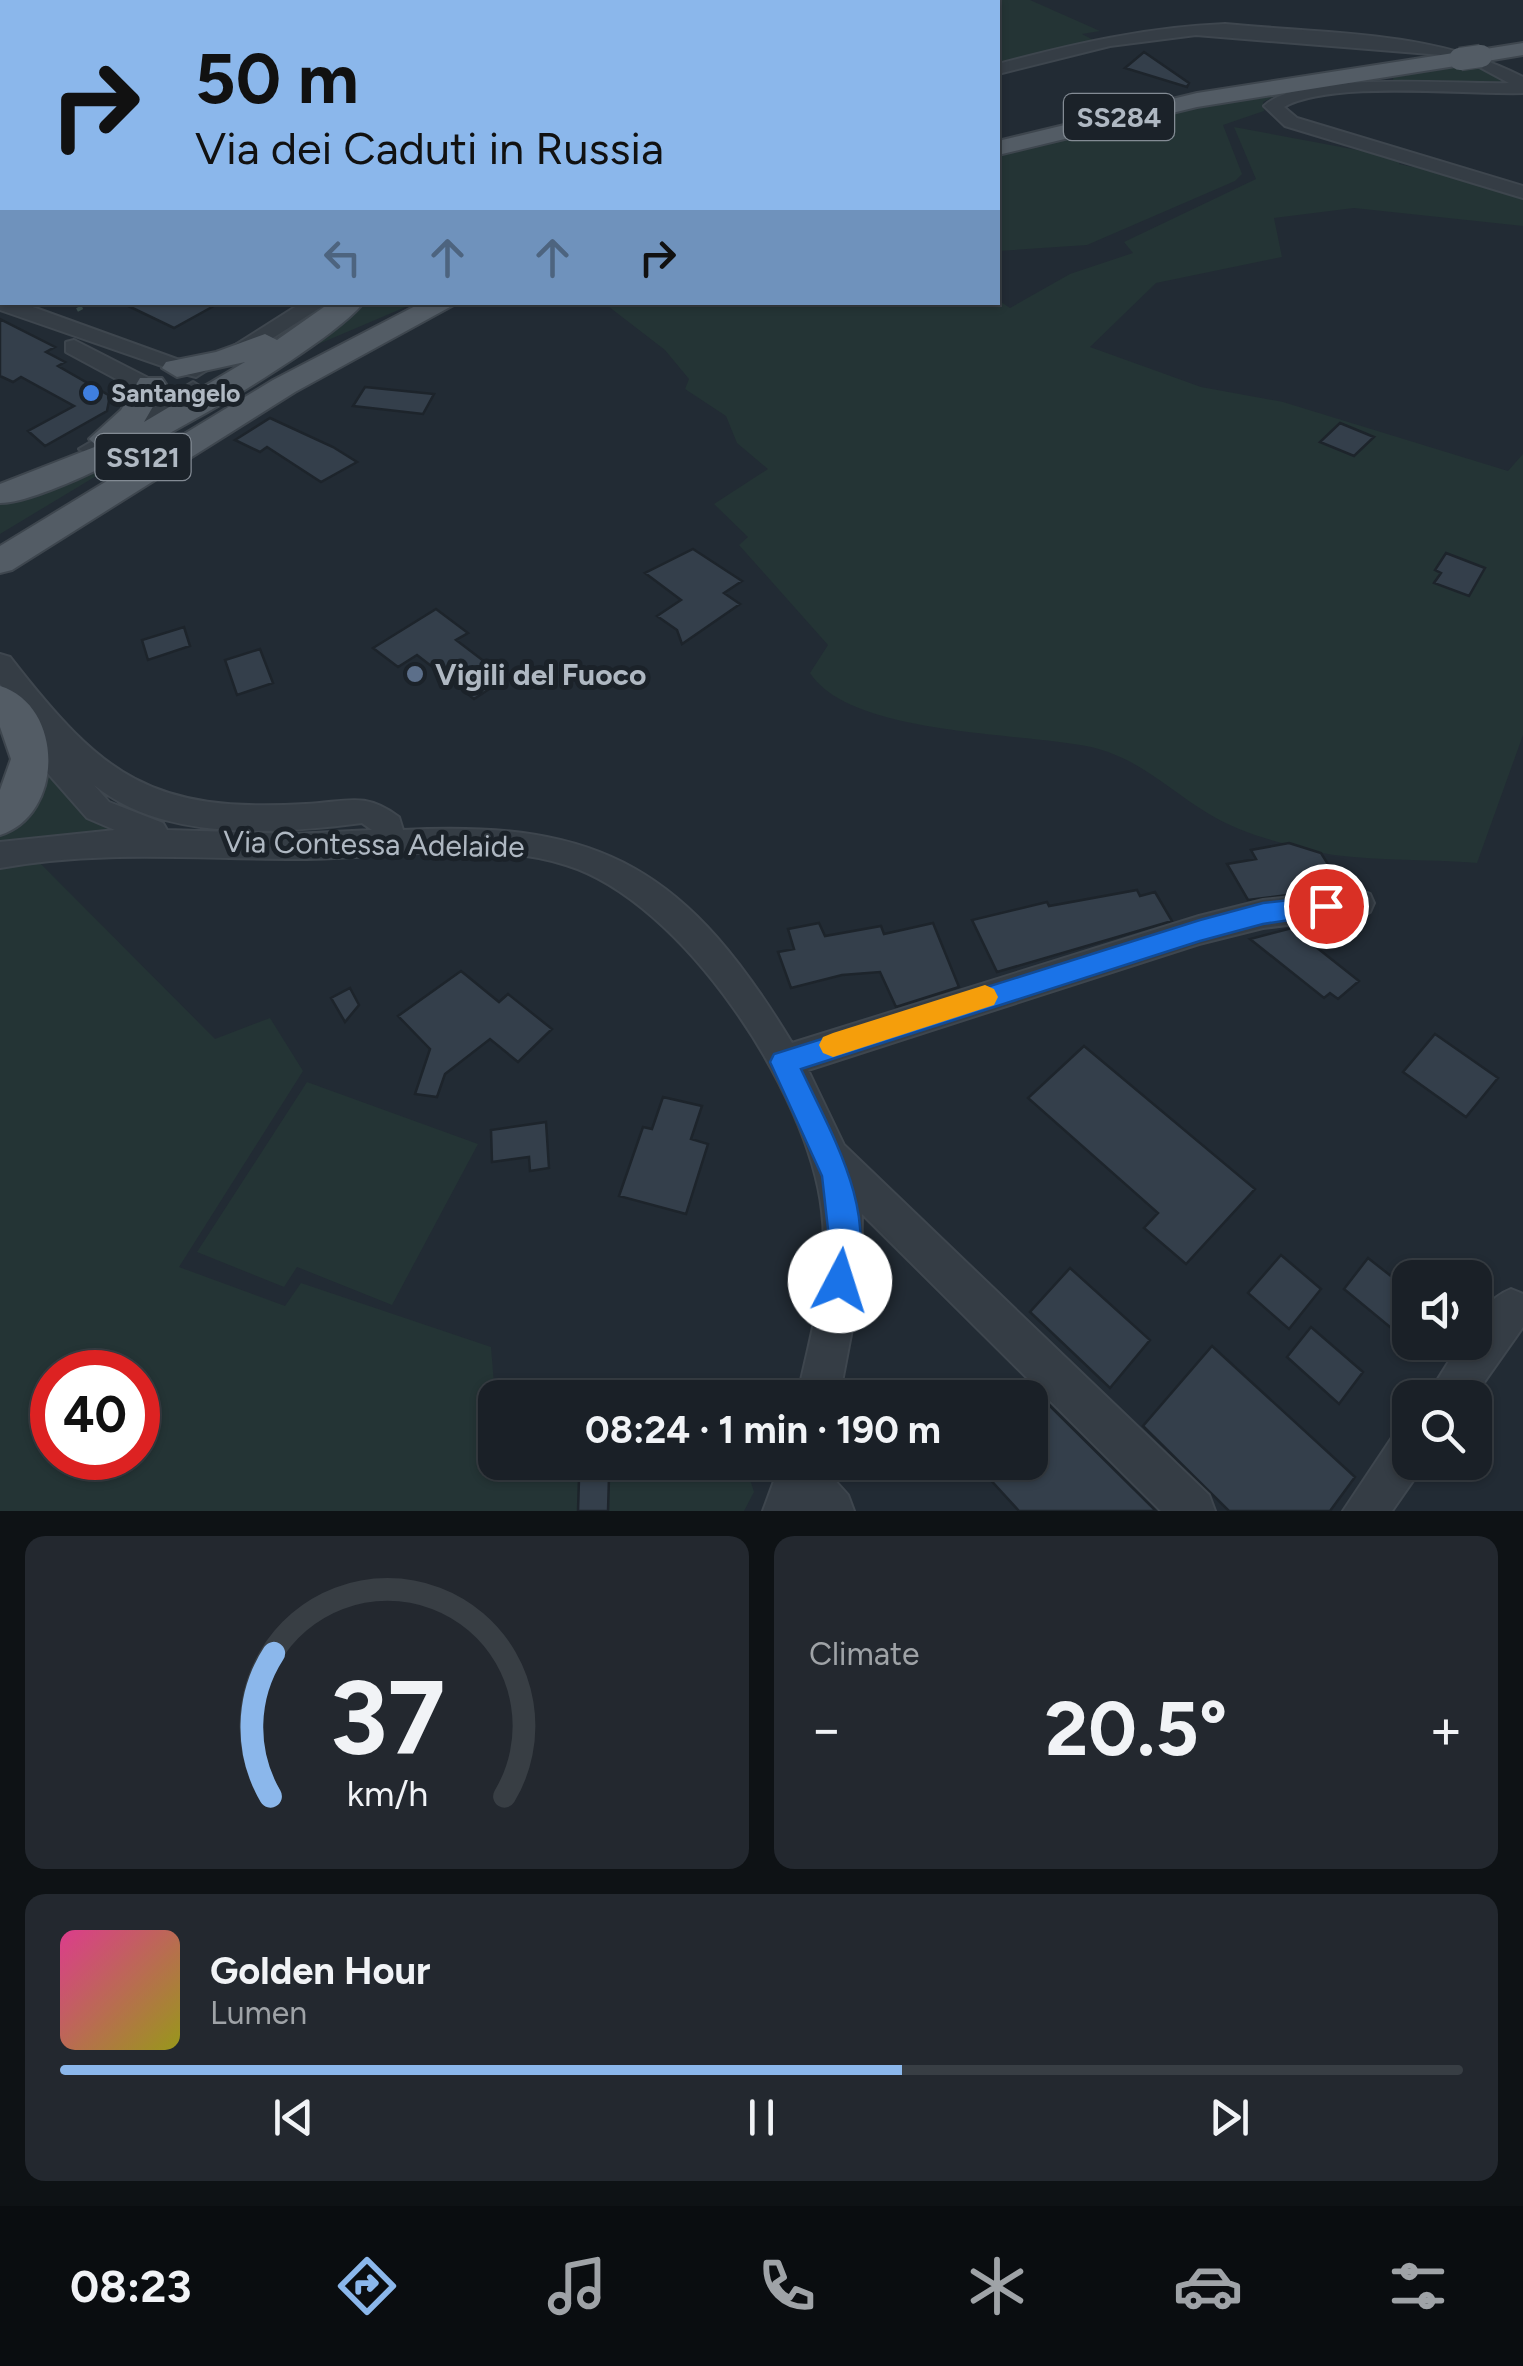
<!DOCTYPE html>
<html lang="en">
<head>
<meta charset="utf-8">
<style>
  body { margin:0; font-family:Figtree,sans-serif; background:#23282f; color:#f1f3f6; height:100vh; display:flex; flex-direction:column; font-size:38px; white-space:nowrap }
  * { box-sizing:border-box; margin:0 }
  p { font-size:32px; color:#9fa3a7 }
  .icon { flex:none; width:55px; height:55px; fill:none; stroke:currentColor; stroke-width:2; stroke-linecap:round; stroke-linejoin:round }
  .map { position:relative; height:1511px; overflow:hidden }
  .details { display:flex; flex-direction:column; gap:25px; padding:25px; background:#0e1215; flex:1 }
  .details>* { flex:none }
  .hud { position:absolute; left:0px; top:0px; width:1000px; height:305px; box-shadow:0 2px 8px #0004,0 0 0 2px #383e44; background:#8bb7eb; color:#111; overflow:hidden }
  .tools { position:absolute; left:1392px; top:1260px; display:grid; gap:20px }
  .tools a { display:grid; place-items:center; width:100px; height:100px; border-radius:20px; background:#1a2027; box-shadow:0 2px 8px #0004,0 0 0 2px #383e44; font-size:50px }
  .speed { position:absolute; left:30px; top:1350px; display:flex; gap:20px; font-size:50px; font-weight:700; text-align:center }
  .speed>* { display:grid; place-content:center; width:130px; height:130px; border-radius:50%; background:#1a2027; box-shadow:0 2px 8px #0004,0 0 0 2px #383e44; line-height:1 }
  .speed .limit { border:15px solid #d22; background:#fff; color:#111 }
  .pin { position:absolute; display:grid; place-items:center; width:85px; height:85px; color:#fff; margin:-42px; border:5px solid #fff; border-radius:50%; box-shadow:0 2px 10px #0007 }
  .me { position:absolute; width:110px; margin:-55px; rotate:5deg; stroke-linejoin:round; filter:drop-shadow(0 0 8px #0008) }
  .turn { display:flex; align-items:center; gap:35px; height:210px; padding:0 30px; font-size:45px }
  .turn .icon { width:130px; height:130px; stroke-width:2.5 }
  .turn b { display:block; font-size:70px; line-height:85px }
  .lanes { display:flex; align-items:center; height:95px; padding:0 30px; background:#0003; justify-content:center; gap:50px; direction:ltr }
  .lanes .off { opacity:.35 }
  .big { font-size:75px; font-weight:700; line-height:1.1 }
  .details .tile { flex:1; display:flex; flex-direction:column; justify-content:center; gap:15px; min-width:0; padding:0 35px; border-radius:20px; background:#23282f }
  .details .dial { align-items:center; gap:0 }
  .dial svg { height:260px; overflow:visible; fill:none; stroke:#383e44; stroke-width:7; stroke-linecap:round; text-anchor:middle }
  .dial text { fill:#f1f3f6; stroke:none }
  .song { display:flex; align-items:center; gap:30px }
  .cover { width:120px; height:120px; border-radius:15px; background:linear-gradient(135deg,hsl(330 70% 55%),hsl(60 70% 35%)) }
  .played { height:10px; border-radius:5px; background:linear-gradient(90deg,#8bb7eb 60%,#383e44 60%) }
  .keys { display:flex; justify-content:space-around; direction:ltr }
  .heat { display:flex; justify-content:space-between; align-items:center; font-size:55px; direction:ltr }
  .details .tiles { flex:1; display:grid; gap:25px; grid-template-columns:1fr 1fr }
  .tile:last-child { grid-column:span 2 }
  .trip { position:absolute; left:478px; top:1380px; width:570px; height:100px; border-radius:20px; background:#1a2027; box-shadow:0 2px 8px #0004,0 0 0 2px #383e44; font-weight:700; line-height:100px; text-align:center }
  .dock { display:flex; height:160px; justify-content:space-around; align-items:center; background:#0a0d10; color:#9fa3a7 }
  .dock .icon { width:70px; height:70px }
  .dock .selected { color:#8bb7eb }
  .dock b { font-size:45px; color:#f1f3f6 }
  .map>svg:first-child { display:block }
  .green { fill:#243435; fill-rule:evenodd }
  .building { fill:#343f4b; stroke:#1d242b; stroke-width:2.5 }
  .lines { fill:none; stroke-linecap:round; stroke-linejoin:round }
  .minor-casing { stroke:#3e464e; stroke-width:4 }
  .major-casing { stroke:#3e464e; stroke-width:4 }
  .path { stroke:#3c4e4e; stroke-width:4; stroke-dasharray:6 6; stroke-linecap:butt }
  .minor { fill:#353d45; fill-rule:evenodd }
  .major { fill:#535c65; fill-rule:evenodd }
  .major-bridge-casing { stroke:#3e464e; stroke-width:25; stroke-linecap:butt }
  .major-bridge { stroke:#535c65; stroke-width:22 }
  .route { fill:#1a73e8; stroke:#114b97; stroke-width:2.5 }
  .slow { fill:#f59e0b }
  .shop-dot { fill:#3f7fe0; stroke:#1b2229; stroke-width:4 }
  .service-dot { fill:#5c6f8a; stroke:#1b2229; stroke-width:4 }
  .labels { text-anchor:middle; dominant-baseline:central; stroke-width:10; stroke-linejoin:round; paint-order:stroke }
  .far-poi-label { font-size:25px; font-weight:bold; fill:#afb8c2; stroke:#1b2229; text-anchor:start }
  .shield { fill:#1b2229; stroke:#838b94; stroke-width:2.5 }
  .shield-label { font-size:28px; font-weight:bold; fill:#afb8c2 }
  .poi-label { font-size:30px; font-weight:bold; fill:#afb8c2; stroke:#1b2229; text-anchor:start }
  .street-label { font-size:30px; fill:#afb8c2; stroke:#1b2229 }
</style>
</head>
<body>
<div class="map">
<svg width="1523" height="1511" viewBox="0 0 1523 1511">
  <rect width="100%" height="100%" fill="#222b34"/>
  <!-- green -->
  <path class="green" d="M835,0H1030L1100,31L1082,34L1095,41L998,63V2Z
    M1475,62L1502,82L1393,80L1394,74Z
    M1355,82L1358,84L1277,95L1263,102L1264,111L1223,125L1242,174L1235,181L1087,245L998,251V154L1205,105Z
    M1234,127L1400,158L1399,164L1412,167L1413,163L1523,199V226L1354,208L1274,218L1282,257L1156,283L1090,347L1201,387L1283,402L1508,471L1523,454V735L1477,863C1430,859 1359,861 1317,852C1280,843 1242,834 1209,814C1169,790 1139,758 1091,747C1021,732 851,736 810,673L828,645L739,545L748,537L714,504L768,469L737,443L726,416L685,389L689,379L665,350L604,303L998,300L1010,308L1070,274L1133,253L1124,242L1256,179Z
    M360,303H415L307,349L0,534V504L42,487Z
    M44,766L102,824L118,834L0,850V828Z
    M35,858L215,1039L270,1018L303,1071L179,1267L285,1306L301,1283L491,1347L494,1384L540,1397L495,1398V1462L745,1463L754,1492L744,1511H0V865ZM52,1372H138V1458H52Z
    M307,1082L478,1144L392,1305L297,1267L284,1287L197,1252Z"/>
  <!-- building -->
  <path class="building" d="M1144,52L1189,83L1187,87L1125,68Z
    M120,302H221L174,328Z
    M0,319L55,347L46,352L65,362L58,366L110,396L107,411L45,446L28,431L74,406L21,377L13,382L0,376Z
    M365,387L434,394L423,414L353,406Z
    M270,418L333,447L357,462L321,482L267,447L260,452L235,440Z
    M1340,423L1374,437L1354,456L1320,442Z
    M693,549L742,581L724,593L740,604L682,644L677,630L657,616L681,600L645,573Z
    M1446,553L1485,568L1469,596L1434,583L1441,573L1435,570Z
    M436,609L468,633L456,640L506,678L474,699L417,655L398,667L373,648Z
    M184,627L190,646L148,660L142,640Z
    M260,649L273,683L237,695L225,660Z
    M1289,843L1321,853L1343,888L1248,900L1227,864L1256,859L1251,850Z
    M1137,890L1140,896L1155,892L1172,921L997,972L972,920L1047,902L1049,906Z
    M819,923L825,936L881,926L884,934L933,923L959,987L896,1007L880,972L842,975L791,988L778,952L794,949L788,929Z
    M1292,928L1359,981L1338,999L1330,993L1324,998L1250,939Z
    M461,971L499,1002L508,994L552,1029L518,1062L490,1039L445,1074L437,1097L415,1094L430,1049L398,1016Z
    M350,988L359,1005L345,1022L331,998Z
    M1435,1034L1498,1078L1466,1117L1403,1072Z
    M1084,1046L1255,1189L1186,1264L1144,1228L1158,1213L1028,1098Z
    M663,1097L702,1106L691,1139L708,1144L686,1214L619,1196L643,1127L652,1129Z
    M546,1122L549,1168L530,1171L529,1157L492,1162L491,1130Z
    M1281,1255L1321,1289L1289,1329L1248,1293Z
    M1368,1258L1410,1291V1313L1396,1332L1344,1289Z
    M1070,1268L1150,1340L1110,1388L1030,1312Z
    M1311,1327L1363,1372L1339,1404L1287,1357Z
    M1212,1346L1355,1477L1330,1511H1229L1143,1426Z
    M1050,1406L1156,1511H1019L987,1476L1000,1462H1030V1429Z
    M609,1477L608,1511H578L579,1479Z"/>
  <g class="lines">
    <defs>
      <path id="minor" d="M158,0H185L187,2H160Z
        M1225,24C1325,34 1433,30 1523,77V93C1464,95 1332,80 1284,107L1297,118L1523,186V198L1285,126L1264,106C1302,70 1455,85 1509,83L1472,63L1442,55L1196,35L1110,46L998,74V64C1073,44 1147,27 1225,24Z
        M0,207H2V219H0Z
        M0,297L2,302H19L207,370L196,377L188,375L0,310Z
        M303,302H329L240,359L232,361L221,354Z
        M74,340L160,384L163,389L152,396L144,394L66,352V342Z
        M193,382L204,389L186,407L99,454L91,456L79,449Z
        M0,654L10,657C103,777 151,813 306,804C347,802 364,791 399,817L403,830C605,819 689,873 792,1043L1199,916L1263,900L1358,890L1370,894L1374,903L1370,912L1358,916L1263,928L1199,944L808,1070L844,1145L1209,1495L1215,1511H1161L862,1214L861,1282L839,1398H797C810,1337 830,1274 822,1211C809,1093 683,901 566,865C479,838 384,860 295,859C195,859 99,850 0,868V842L115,830L87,818L15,736L10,728L15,720L28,718L0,684ZM94,785C164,842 277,834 362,823L372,830L293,834L167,830L163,823L109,802Z
        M1511,1289L1523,1294V1327L1473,1398H1426L1461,1342H1475C1475,1318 1488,1298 1511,1289Z
        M1410,1426V1462H1426L1392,1511H1343L1395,1433Z
        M781,1462H825L823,1467L848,1495L854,1511H763Z"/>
      <path id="major" d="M661,0H683L684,2H663Z
        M1523,43V55L1481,62L1470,56L1473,51Z
        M1460,52L1468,54V64L1197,107L998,155V141L1197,93Z
        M331,302H364C326,352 61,504 0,503V484L97,446L89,439L121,410L140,378H162L166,384L144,422L245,362L177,377L162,368L166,362L216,352L265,334L277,340Z
        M423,302H459L295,392L12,570L0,573V546L273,380Z
        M0,686C65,706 64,815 0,835V790L11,759L0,727Z"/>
    </defs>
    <!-- minor casing -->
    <use href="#minor" class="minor-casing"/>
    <!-- major casing -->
    <use href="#major" class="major-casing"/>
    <!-- path -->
    <path class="path" d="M96,302L111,305
      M77,310L92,302"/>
    <!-- minor -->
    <use href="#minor" class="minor"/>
    <!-- major -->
    <use href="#major" class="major"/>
    <defs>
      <path id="major-bridge" d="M1460,59L1481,56"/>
    </defs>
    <!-- major-bridge casing -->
    <use href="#major-bridge" class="major-bridge-casing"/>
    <!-- major-bridge -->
    <use href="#major-bridge" class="major-bridge"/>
  </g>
  <!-- route -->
  <path class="route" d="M1326,896L1339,906L1335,913L1263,924L1200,941L801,1069C832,1135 882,1217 851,1292L840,1297L829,1292L824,1281L830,1247L822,1176L770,1062L774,1054L1200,920L1263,903Z"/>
  <!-- slow -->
  <path class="slow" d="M985,985L994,989L998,997L994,1005L833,1057L823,1053L819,1045L823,1037L833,1033Z"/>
  <!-- markers -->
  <circle class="shop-dot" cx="91" cy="393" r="10"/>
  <circle class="service-dot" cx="415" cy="674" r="10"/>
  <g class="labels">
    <!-- far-poi labels -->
    <g class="far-poi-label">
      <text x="111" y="393">Santangelo</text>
    </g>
    <!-- shield labels -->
    <g class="shield">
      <rect x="1064" y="94" width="110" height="46" rx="8"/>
      <rect x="95.5" y="434" width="95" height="46" rx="8"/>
    </g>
    <g class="shield-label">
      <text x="1119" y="117">SS284</text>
      <text x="143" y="457">SS121</text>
    </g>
    <!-- poi labels -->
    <g class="poi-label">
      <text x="435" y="674">Vigili del Fuoco</text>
    </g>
    <!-- street labels -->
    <g class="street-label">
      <text transform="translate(374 844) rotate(1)">Via Contessa Adelaide</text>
    </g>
  </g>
</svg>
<div class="tools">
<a><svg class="icon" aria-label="sound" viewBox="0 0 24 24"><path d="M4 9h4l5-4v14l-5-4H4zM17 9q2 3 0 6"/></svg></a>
<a><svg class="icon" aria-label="search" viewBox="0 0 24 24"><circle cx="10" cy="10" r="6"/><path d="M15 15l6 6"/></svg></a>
</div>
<div class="speed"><div class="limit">40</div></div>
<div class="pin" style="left:1326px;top:906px;background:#d93025"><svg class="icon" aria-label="arrive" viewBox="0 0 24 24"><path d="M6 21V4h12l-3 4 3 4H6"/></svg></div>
<svg class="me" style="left:840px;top:1281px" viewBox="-20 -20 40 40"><circle r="19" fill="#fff"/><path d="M0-13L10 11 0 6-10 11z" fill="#1a73e8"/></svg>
<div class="trip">08:24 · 1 min · 190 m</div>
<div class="hud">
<div class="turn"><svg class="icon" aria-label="right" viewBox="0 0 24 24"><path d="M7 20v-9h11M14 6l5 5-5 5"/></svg><div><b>50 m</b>Via dei Caduti in Russia</div></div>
<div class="lanes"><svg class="icon off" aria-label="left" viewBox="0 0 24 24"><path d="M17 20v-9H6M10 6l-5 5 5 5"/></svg><svg class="icon off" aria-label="ahead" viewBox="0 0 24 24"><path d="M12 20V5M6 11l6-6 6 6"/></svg><svg class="icon off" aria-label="ahead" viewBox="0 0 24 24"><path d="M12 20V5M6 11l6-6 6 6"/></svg><svg class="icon" aria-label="right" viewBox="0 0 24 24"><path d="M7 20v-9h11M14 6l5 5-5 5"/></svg></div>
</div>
</div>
<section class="details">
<div class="tiles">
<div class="tile dial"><svg viewBox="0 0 100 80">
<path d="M14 69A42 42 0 1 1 86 69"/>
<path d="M14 69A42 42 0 0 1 15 25" stroke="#8bb7eb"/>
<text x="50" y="56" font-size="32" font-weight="700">37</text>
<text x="50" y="72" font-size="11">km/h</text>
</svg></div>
<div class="tile"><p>Climate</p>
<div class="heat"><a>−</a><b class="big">20.5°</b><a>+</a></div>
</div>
<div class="tile">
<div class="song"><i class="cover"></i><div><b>Golden Hour</b><p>Lumen</p></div></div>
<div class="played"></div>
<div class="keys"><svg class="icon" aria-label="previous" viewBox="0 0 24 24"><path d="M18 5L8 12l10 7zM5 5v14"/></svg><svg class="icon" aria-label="pause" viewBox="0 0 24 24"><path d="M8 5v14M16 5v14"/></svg><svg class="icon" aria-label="next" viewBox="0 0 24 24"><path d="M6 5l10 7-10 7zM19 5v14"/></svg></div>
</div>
</div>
</section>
<nav class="dock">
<b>08:23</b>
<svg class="icon selected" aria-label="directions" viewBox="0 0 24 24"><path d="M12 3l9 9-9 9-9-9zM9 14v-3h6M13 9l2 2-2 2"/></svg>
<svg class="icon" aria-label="music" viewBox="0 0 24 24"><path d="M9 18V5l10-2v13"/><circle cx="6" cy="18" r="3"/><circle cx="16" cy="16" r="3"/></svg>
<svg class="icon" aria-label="phone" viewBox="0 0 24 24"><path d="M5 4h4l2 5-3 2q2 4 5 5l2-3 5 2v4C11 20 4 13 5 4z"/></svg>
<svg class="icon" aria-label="climate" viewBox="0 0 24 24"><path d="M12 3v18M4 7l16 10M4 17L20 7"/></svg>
<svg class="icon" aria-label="car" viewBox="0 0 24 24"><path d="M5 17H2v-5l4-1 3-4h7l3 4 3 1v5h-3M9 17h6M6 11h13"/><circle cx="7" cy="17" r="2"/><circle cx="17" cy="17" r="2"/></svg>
<svg class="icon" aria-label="filters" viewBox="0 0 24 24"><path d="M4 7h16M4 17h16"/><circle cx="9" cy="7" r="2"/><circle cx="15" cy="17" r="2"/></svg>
</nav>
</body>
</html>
